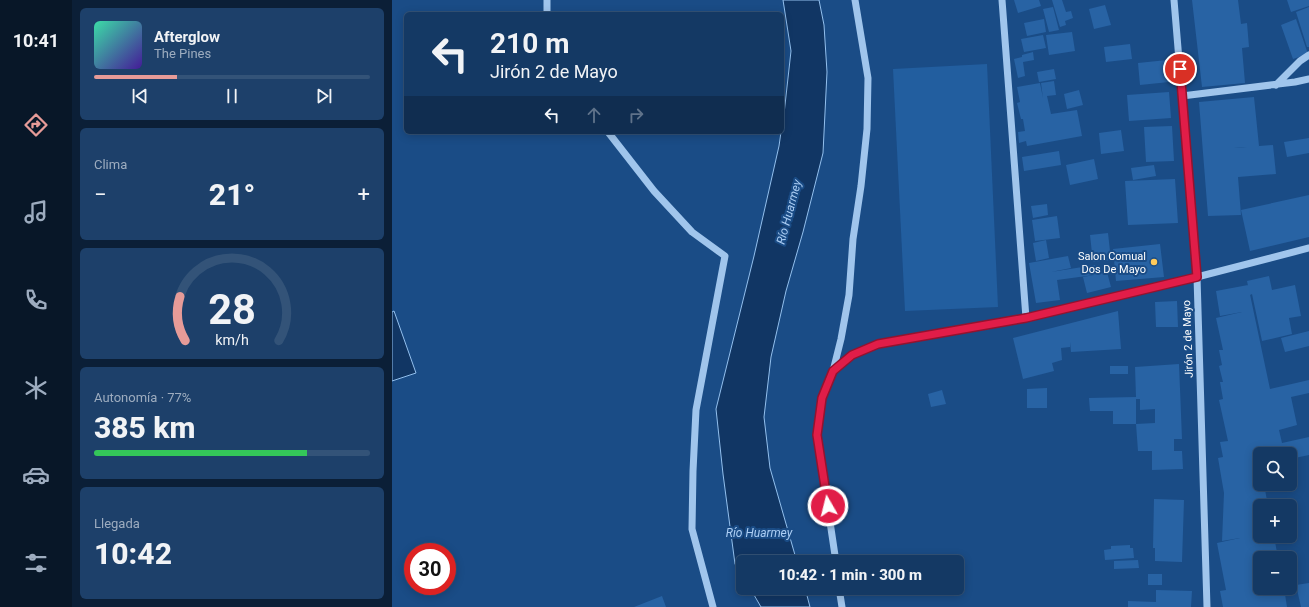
<!DOCTYPE html>
<html lang="es">
<head>
<meta charset="utf-8">
<style>
  body { margin:0; font-family:Roboto,sans-serif; background:#1d406a; color:#f1f3f6; height:100vh; display:flex; flex-direction:column; font-size:15px; white-space:nowrap }
  * { box-sizing:border-box; margin:0 }
  p { font-size:13px; color:#9dacbf }
  .icon { flex:none; width:22px; height:22px; fill:none; stroke:currentColor; stroke-width:2; stroke-linecap:round; stroke-linejoin:round }
  .map { position:relative; flex:1; overflow:hidden }
  .panel { display:flex; flex-direction:column; gap:8px; padding:8px; background:#0b1f37; width:320px }
  .panel>* { flex:none }
  .banner { position:absolute; left:12px; top:12px; width:380px; height:122px; border-radius:6px; box-shadow:0 2px 10px #0003,0 0 0 1px #335378; background:#143964; color:#f1f3f6; overflow:hidden }
  .buttons { position:absolute; left:861px; top:447px; display:grid; gap:8px }
  .buttons a { display:grid; place-items:center; width:44px; height:44px; border-radius:6px; background:#143964; box-shadow:0 2px 10px #0003,0 0 0 1px #335378; font-size:20px }
  .speed { position:absolute; left:12px; top:543px; display:flex; gap:8px; font-size:20px; font-weight:700; text-align:center }
  .speed>* { display:grid; place-content:center; width:52px; height:52px; border-radius:50%; background:#143964; box-shadow:0 2px 10px #0003,0 0 0 1px #335378; line-height:1 }
  .speed .limit { border:6px solid #d22; background:#fff; color:#111 }
  .pin { position:absolute; display:grid; place-items:center; width:34px; height:34px; color:#fff; margin:-17px; border:2px solid #fff; border-radius:50%; box-shadow:0 1px 4px #0007 }
  .me { position:absolute; width:44px; margin:-22px; rotate:352deg; stroke-linejoin:round; filter:drop-shadow(0 0 3px #0008) }
  .turn { display:flex; align-items:center; gap:14px; height:84px; padding:0 20px; font-size:18px }
  .turn .icon { width:52px; height:52px; stroke-width:2.5 }
  .turn b { display:block; font-size:28px; line-height:34px }
  .lanes { display:flex; align-items:center; height:38px; padding:0 20px; background:#0003; justify-content:center; gap:20px; direction:ltr }
  .lanes .off { opacity:.35 }
  .big { font-size:30px; font-weight:800; line-height:1.1 }
  .panel .widget { flex:1; display:flex; flex-direction:column; justify-content:center; gap:6px; min-width:0; padding:0 14px; border-radius:6px; background:#1d406a }
  .panel .dial { align-items:center; gap:0 }
  .dial svg { height:104px; overflow:visible; fill:none; stroke:#335378; stroke-width:7; stroke-linecap:round; text-anchor:middle }
  .dial text { fill:#f1f3f6; stroke:none }
  .song { display:flex; align-items:center; gap:12px }
  .cover { width:48px; height:48px; border-radius:6px; background:linear-gradient(135deg,hsl(160 70% 55%),hsl(260 70% 35%)) }
  .played { height:4px; border-radius:2px; background:linear-gradient(90deg,#e69b98 30%,#335378 30%) }
  .keys { display:flex; justify-content:space-around; direction:ltr }
  .heat { display:flex; justify-content:space-between; align-items:center; font-size:22px; direction:ltr }
  .charge { height:6px; border-radius:3px; background:linear-gradient(90deg,#34c759 77%,#335378 0) }
  .trip { position:absolute; left:344px; top:555px; width:228px; height:40px; border-radius:6px; background:#143964; box-shadow:0 2px 10px #0003,0 0 0 1px #335378; font-weight:800; line-height:40px; text-align:center }
  main { display:flex; flex:1; min-height:0 }
  .dock { display:flex; flex-direction:column; width:72px; justify-content:space-around; align-items:center; background:#081728; color:#9dacbf }
  .dock .icon { width:28px; height:28px }
  .dock .current { color:#e69b98 }
  .dock b { font-size:18px; color:#f1f3f6 }
  .map>svg:first-child { display:block }
  .green { fill:#225e9f }
  .water { fill:#113664; stroke:#93c0ee }
  .building { fill:#2863a4 }
  .lines { fill:none; stroke-linecap:round; stroke-linejoin:round }
  .minor { stroke:#a0c5ec; stroke-width:7 }
  .route-casing { stroke:#92132f; stroke-width:10 }
  .route { stroke:#e11d48; stroke-width:7 }
  .poi-dot { fill:#ffcb5c; stroke:#1a4c86; stroke-width:1.5 }
  .labels { text-anchor:middle; dominant-baseline:central; stroke-width:4; stroke-linejoin:round; paint-order:stroke }
  .poi-label { font-size:11px; fill:#fff; stroke:#1a4c86; text-anchor:end }
  .street-label { font-size:11px; fill:#fff; stroke:#1a4c86 }
  .water-label { font-size:12px; font-style:italic; fill:#accef4; stroke:#1a4c86 }
</style>
</head>
<body>
<main>
<nav class="dock">
<b>10:41</b>
<svg class="icon current" aria-label="directions" viewBox="0 0 24 24"><path d="M12 3l9 9-9 9-9-9zM9 14v-3h6M13 9l2 2-2 2"/></svg>
<svg class="icon" aria-label="music" viewBox="0 0 24 24"><path d="M9 18V5l10-2v13"/><circle cx="6" cy="18" r="3"/><circle cx="16" cy="16" r="3"/></svg>
<svg class="icon" aria-label="phone" viewBox="0 0 24 24"><path d="M5 4h4l2 5-3 2q2 4 5 5l2-3 5 2v4C11 20 4 13 5 4z"/></svg>
<svg class="icon" aria-label="climate" viewBox="0 0 24 24"><path d="M12 3v18M4 7l16 10M4 17L20 7"/></svg>
<svg class="icon" aria-label="car" viewBox="0 0 24 24"><path d="M5 17H2v-5l4-1 3-4h7l3 4 3 1v5h-3M9 17h6M6 11h13"/><circle cx="7" cy="17" r="2"/><circle cx="17" cy="17" r="2"/></svg>
<svg class="icon" aria-label="filters" viewBox="0 0 24 24"><path d="M4 7h16M4 17h16"/><circle cx="9" cy="7" r="2"/><circle cx="15" cy="17" r="2"/></svg>
</nav>
<section class="panel">
<div class="widget">
<div class="song"><i class="cover"></i><div><b>Afterglow</b><p>The Pines</p></div></div>
<div class="played"></div>
<div class="keys"><svg class="icon" aria-label="previous" viewBox="0 0 24 24"><path d="M18 5L8 12l10 7zM5 5v14"/></svg><svg class="icon" aria-label="pause" viewBox="0 0 24 24"><path d="M8 5v14M16 5v14"/></svg><svg class="icon" aria-label="next" viewBox="0 0 24 24"><path d="M6 5l10 7-10 7zM19 5v14"/></svg></div>
</div>
<div class="widget"><p>Clima</p>
<div class="heat"><a>−</a><b class="big">21°</b><a>+</a></div>
</div>
<div class="widget dial"><svg viewBox="0 0 100 80">
<path d="M14 69A42 42 0 1 1 86 69"/>
<path d="M14 69A42 42 0 0 1 10 35" stroke="#e69b98"/>
<text x="50" y="56" font-size="32" font-weight="700">28</text>
<text x="50" y="72" font-size="11">km/h</text>
</svg></div>
<div class="widget"><p>Autonomía · 77%</p><b class="big">385 km</b><div class="charge"></div></div>
<div class="widget"><p>Llegada</p><b class="big">10:42</b></div>
</section>
<div class="map">
<svg width="917" height="607" viewBox="0 0 917 607">
  <rect width="100%" height="100%" fill="#1a4c86"/>
  <!-- green -->
  <path class="green" d="M595,64L606,307L513,311L501,69Z"/>
  <!-- water -->
  <path class="water" d="M391,0H427L432,25L435,72L431,153L411,232L394,291L379,357L372,417L378,468L405,562H351V577L343,564L331,474L324,409L362,256L387,146L389,132H390L399,51Z
    M2,311L24,373L0,381V312Z
    M358,588H413L418,607H369Z"/>
  <!-- building -->
  <path class="building" d="M622,0H647L649,6L626,13Z
    M660,0H670L674,12L679,11L681,18L673,21L674,25L668,27Z
    M800,0H846L849,24L855,23L857,47L850,48L853,83L810,87Z
    M895,0H917V6L899,12Z
    M713,5L719,25L702,29L697,9Z
    M661,7L667,30L657,32L651,9Z
    M917,7V47H915L904,12Z
    M652,19L654,32L635,36L632,23Z
    M904,19L916,54L901,59L889,25Z
    M680,32L683,51L657,55L654,35Z
    M651,35L654,48L632,52L629,39Z
    M738,44L740,59L714,62L712,47Z
    M641,52L642,60L631,62L633,76L626,78L622,59L630,57V55Z
    M775,60L777,82L748,85L746,63Z
    M662,69L664,79L647,82L645,72Z
    M662,81L664,95L655,96L659,114L685,110L690,136L635,146L634,141L627,143L626,132L633,131L631,119H629L625,103L628,102L625,87L648,83L651,98L649,83Z
    M687,90L691,105L675,109L672,94Z
    M777,92L779,118L737,121L735,95Z
    M862,97L867,146L842,148L881,145L884,174L846,177L849,215L816,216L807,102Z
    M780,126L782,161L754,162L752,127Z
    M729,130L732,151L709,154L707,133Z
    M917,138V153L895,157L892,142Z
    M667,151L669,165L632,171L630,157Z
    M702,159L706,179L678,185L674,165Z
    M762,165L764,176L741,180L739,168Z
    M783,179L786,223L736,225L733,181Z
    M917,195V237L858,251L849,210Z
    M655,204L656,215L641,218L639,206Z
    M665,216L668,238L643,241L640,220Z
    M716,233L719,260L701,262L698,235Z
    M654,240L657,258L644,261L641,243Z
    M768,244L772,277L724,281L721,249Z
    M676,256L679,268L659,272L703,265L705,274L715,272L719,287L695,293L691,277L702,275L665,280L668,300L644,303L637,263Z
    M877,276L880,290L903,285L909,316L897,318L900,334L870,341L860,294L858,295L855,281Z
    M856,285L878,389L917,380V393L899,397L905,425L887,430L890,443L917,437V455L898,459V454H868V484H872L876,506H868V536H882L886,558H868V588H892L895,607H831L828,591L834,590L825,543L848,538L830,541L832,493L826,458L831,457L828,442L836,441L827,400L831,399L828,382H831L827,366L830,365L827,350H831L824,318L850,312L828,316L824,291Z
    M785,301L786,327H764L763,302Z
    M726,311L729,349L679,352L678,342V347L669,348L670,360L660,363L662,371L631,379L621,338Z
    M917,331V346L893,352L889,338Z
    M787,364L790,439H782V451H790L791,469L760,470V451H746L744,424L763,423V409L748,410V399H744V424H721V411H698L697,398L744,397L743,367Z
    M718,366H736V374H718Z
    M655,388V408H635V389Z
    M550,390L554,404L539,407L536,394Z
    M762,499L792,500L790,562L763,561V548H761Z
    M738,545V548H741L742,558L713,560L712,550L719,549V546Z
    M746,560L747,568L722,569V561Z
    M756,574H770V585H756Z
    M917,583V607H909L904,585Z
    M764,590L800,591L799,607H736V601L764,602Z
    M270,596L274,607H242Z"/>
  <g class="lines">
    <!-- minor -->
    <path class="minor" d="M610,0L634,318
      M782,0L805,277L815,607
      M155,14V0
      M884,85L908,61L917,55
      M790,96L903,82L917,79
      M216,132L262,191L300,232L333,256L304,410L301,471L300,529L321,607
      M441,371L449,339L457,295L461,239L469,186L475,129L476,78L463,0
      M444,562L425,435L430,398L441,371L460,355L487,344L634,318L805,277L917,248
      M447,588L450,607"/>
  </g>
  <g class="lines">
    <defs>
      <path id="route" d="M436,506L425,435L430,398L441,371L460,355L486,344L634,318L805,277L788,69"/>
    </defs>
    <!-- route casing -->
    <use href="#route" class="route-casing"/>
    <!-- route -->
    <use href="#route" class="route"/>
  </g>
  <!-- markers -->
  <circle class="poi-dot" cx="762" cy="262" r="4"/>
  <g class="labels">
    <!-- poi labels -->
    <g class="poi-label">
      <text x="754" y="256">Salon Comual<tspan x="754" dy="13">Dos De Mayo</tspan></text>
    </g>
    <!-- street labels -->
    <g class="street-label">
      <text transform="translate(796 339) rotate(-92)">Jirón 2 de Mayo</text>
    </g>
    <!-- water labels -->
    <g class="water-label">
      <text transform="translate(397 212) rotate(-75)">Río Huarmey</text>
      <text x="367" y="533">Río Huarmey</text>
    </g>
  </g>
</svg>
<div class="buttons">
<a><svg class="icon" aria-label="search" viewBox="0 0 24 24"><circle cx="10" cy="10" r="6"/><path d="M15 15l6 6"/></svg></a>
<a>+</a>
<a>−</a>
</div>
<div class="speed"><div class="limit">30</div></div>
<div class="pin" style="left:788px;top:69px;background:#d93025"><svg class="icon" aria-label="arrive" viewBox="0 0 24 24"><path d="M6 21V4h12l-3 4 3 4H6"/></svg></div>
<svg class="me" style="left:436px;top:506px" viewBox="-20 -20 40 40"><circle r="17" fill="#e11d48" stroke="#fff" stroke-width="3"/><path d="M0-11L8 9 0 5-8 9z" fill="#fff"/></svg>
<div class="trip">10:42 · 1 min · 300 m</div>
<div class="banner">
<div class="turn"><svg class="icon" aria-label="left" viewBox="0 0 24 24"><path d="M17 20v-9H6M10 6l-5 5 5 5"/></svg><div><b>210 m</b>Jirón 2 de Mayo</div></div>
<div class="lanes"><svg class="icon" aria-label="left" viewBox="0 0 24 24"><path d="M17 20v-9H6M10 6l-5 5 5 5"/></svg><svg class="icon off" aria-label="ahead" viewBox="0 0 24 24"><path d="M12 20V5M6 11l6-6 6 6"/></svg><svg class="icon off" aria-label="right" viewBox="0 0 24 24"><path d="M7 20v-9h11M14 6l5 5-5 5"/></svg></div>
</div>
</div>
</main>
</body>
</html>
